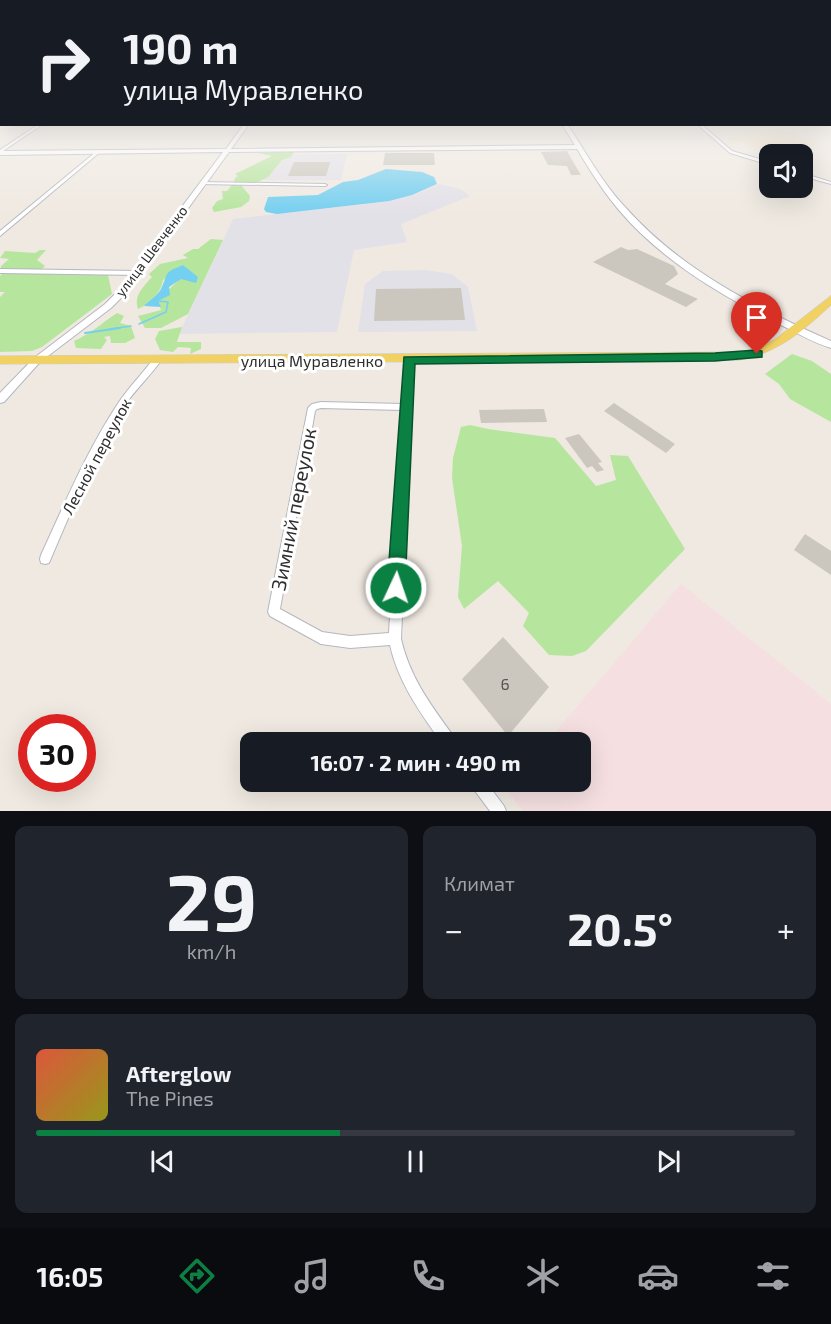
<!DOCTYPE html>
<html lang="ru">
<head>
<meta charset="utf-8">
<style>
  body { margin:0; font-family:"Exo 2",sans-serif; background:#20242c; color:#f1f3f6; height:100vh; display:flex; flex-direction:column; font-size:22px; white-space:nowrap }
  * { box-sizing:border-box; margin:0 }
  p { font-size:20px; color:#9ea1a6 }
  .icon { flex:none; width:33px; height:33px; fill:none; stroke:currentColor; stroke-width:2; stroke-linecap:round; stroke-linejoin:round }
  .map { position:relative; height:811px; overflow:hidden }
  .drawer { display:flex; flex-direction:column; gap:15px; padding:15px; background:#0d0f14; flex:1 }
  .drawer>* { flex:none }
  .guide { position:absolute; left:0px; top:0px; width:831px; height:126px; box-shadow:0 6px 24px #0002; background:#171b24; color:#f1f3f6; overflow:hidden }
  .fabs { position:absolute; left:759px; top:144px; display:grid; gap:12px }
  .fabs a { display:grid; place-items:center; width:54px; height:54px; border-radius:12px; background:#171b24; box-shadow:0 6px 24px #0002; font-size:30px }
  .speed { position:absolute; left:18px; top:714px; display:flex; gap:12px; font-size:30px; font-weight:700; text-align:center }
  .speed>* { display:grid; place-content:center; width:78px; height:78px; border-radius:50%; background:#171b24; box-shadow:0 6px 24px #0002; line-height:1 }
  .speed .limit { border:9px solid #d22; background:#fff; color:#111 }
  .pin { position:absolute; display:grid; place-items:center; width:51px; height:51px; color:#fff; margin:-62px -26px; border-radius:50% 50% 50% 0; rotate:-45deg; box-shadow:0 0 6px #0007 }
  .pin .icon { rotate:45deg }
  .me { position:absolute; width:66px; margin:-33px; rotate:3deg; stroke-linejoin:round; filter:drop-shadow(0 0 4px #0008) }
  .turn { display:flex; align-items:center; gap:21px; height:126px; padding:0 24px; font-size:27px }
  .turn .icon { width:78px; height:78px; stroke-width:2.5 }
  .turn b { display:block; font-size:42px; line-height:51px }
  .big { font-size:45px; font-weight:700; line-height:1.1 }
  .drawer .card { flex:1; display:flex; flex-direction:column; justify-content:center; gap:9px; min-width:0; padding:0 21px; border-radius:12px; background:#20242c }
  .drawer .dial { align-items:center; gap:0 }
  .dial b { font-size:78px; line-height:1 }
  .song { display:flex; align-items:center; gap:18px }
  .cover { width:72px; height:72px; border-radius:9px; background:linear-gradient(135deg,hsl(10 70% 55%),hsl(60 70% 35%)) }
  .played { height:6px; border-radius:3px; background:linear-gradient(90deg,#0b8043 40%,#363941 40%) }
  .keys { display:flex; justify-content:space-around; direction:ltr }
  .heat { display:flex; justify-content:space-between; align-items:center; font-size:33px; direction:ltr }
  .drawer .tiles { flex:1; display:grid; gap:15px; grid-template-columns:1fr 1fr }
  .card:last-child { grid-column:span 2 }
  .trip { position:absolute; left:240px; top:732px; width:351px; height:60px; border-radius:12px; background:#171b24; box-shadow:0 6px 24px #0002; font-weight:700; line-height:60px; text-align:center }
  .tab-bar { display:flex; height:96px; justify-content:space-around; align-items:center; background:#090b0e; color:#9ea1a6 }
  .tab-bar .icon { width:42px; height:42px }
  .tab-bar .active { color:#0b8043 }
  .tab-bar b { font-size:27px; color:#f1f3f6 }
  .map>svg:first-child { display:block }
  .industrial { fill:#e3e1e8 }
  .education { fill:#f0e6d1 }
  .medical { fill:#f5dfe0 }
  .green { fill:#b6e59e }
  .water { fill:#75cff0 }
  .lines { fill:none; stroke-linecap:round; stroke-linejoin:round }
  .stream-far1 { stroke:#75cff0; stroke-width:1.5 }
  .stream { stroke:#75cff0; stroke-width:2 }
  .building { fill:#cbc7bf }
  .minor-casing { stroke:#b4b7c1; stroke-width:2 }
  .tertiary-casing { stroke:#b4b7c1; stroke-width:2 }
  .secondary-casing { stroke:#b4b7c1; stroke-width:2 }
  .primary-casing { stroke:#c9c9c9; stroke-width:1 }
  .minor { fill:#fff; fill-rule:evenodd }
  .tertiary { fill:#fff; fill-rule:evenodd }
  .secondary { fill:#fff; fill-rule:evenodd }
  .primary { fill:#f2d163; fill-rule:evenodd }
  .route { fill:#0b8043; stroke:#07532c; stroke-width:1.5 }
  .labels { text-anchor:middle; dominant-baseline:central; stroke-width:6; stroke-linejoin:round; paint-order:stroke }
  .far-street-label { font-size:14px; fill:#2e2e2e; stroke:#fff }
  .street-label { font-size:16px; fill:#2e2e2e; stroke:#fff }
  .near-number-label { font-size:16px; fill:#555452 }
  .near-street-label { font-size:20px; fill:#2e2e2e; stroke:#fff }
</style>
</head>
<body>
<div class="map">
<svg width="831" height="811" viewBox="0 0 831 811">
  <rect width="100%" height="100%" fill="#efe9e1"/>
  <!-- industrial -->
  <path class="industrial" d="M347,154L341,180H262L276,155Z
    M440,184L460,189L470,196L401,224L407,242L354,250L337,332L179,334L233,219L365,204L416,194Z
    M425,270L452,274L468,287L477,331L358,332L365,284L383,271Z"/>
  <!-- education -->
  <path class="education" d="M782,129L817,143L795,154H782L746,146L748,145L727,139L747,131Z"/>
  <!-- medical -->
  <path class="medical" d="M681,584L831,704V811H523L506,790L514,782H580V742H547Z"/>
  <!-- green -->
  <path class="green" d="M294,152L291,157L282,160L268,177L256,183L241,185L250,196L249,201L241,207L214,212L212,208L217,201L223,199L222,191H227L234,182L235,178L238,176L235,174L272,156L258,153Z
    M211,239L223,240L188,314L161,328H145L138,316L161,310L158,301C167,289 180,282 186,269L183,265L163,280C161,293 150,304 138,309C133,296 144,286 152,277L149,274L160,264L188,258L183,255L193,249H198Z
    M40,250H46L37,260L45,266L41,270H1V266L9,259L0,258L5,251L35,253Z
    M3,273L108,275L112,294L42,347L32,351L0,352V297L5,292H0V276Z
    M117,313L124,316L120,323L131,326L135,338L125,343H111L110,336L104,337L107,340L101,349L76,348L74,341C90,334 102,323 117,313Z
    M182,327L177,342H201V349L190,354L191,348L178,347L173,352L160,350L155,339L159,331Z
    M792,354L812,361L831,374V422L790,399L779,384L765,374Z
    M470,425L488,429L555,438L596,486L616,480L610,455L628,456L685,549L586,651L572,656L549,655L523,626L529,613L498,581L464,609L458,597L462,546L452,478L453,458L461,427Z"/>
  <!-- water -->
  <path class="water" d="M386,169L422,172L434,177L437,184L412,195L389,201L277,214L266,212L264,209L268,197L318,195L343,182L358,180Z
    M183,265L198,277L196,283L181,279L169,287L170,295L158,301L161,307L144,306C149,301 158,295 161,289C169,272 163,273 183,265Z"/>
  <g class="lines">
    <!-- stream-far1 -->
    <path class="stream-far1" d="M139,324L166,312L168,302L158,301
      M110,329L131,326"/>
    <!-- stream -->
    <path class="stream" d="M85,333L120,328"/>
  </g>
  <!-- building -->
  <path class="building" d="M567,151L575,165L581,175H571L567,166L548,165L541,152Z
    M385,153H434L435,165H383Z
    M294,162H330V163L326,176H288Z
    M621,247L628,250L637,249L674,266L678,274L665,284L698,299L686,307L593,262Z
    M461,288L465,320L374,321L376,289Z
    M614,403L675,444L666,453L604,411Z
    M544,409L547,422L481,423L479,410Z
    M579,434L602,462L598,463L604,470L597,472L592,466L587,468L565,438Z
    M805,534L831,551V575L794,550Z
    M503,637L549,687L508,736L462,679Z"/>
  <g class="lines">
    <defs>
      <path id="minor" d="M39,124H43L0,153V150Z
        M697,124H701L732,151L770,162V165L730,153Z
        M97,151L100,152L0,236V231Z
        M802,173L831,182V184L802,176Z
        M202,182L325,184L327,185L325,186L200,184V183Z
        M0,269L139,271L142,273L139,275L0,273Z
        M157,357L161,360L160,362C149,377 135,390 125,405C94,455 72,509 49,563L45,564L41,563L40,559L41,555C65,503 87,450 119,402C130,386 143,373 154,358Z
        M409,357L413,360L401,639C410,678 431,705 454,737L456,742H441C420,712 398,682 390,645L350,648L321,644L270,616L268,612L308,408L312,404L321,402L403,404L405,360ZM321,408L402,410L389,633L350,636L322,632L280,609L315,411L317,409Z
        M470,782H486L504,806L506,811H490L472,787Z"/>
      <path id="tertiary" d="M244,124H249L231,149L579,145L582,147L579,149L229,152L128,291L111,308L40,362L4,402L0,403V393L34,358L105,304L122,287L223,152L0,155V151L226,149Z"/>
      <path id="secondary" d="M562,124H567C586,152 602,183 625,207C681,270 755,307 831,341V348C814,343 797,333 781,325C721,296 661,260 618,209C596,183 580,153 562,124Z"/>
      <path id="primary" d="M830,104L831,105V109L830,108Z
        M831,296V305C803,331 778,353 739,360L0,364V356L739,352L751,350L774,340Z"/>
    </defs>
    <!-- minor casing -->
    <use href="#minor" class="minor-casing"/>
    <!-- tertiary casing -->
    <use href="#tertiary" class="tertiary-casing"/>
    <!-- secondary casing -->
    <use href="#secondary" class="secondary-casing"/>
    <!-- primary casing -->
    <use href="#primary" class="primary-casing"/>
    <!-- minor -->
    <use href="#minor" class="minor"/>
    <!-- tertiary -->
    <use href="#tertiary" class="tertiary"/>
    <!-- secondary -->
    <use href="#secondary" class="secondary"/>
    <!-- primary -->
    <use href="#primary" class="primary"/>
  </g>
  <!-- sky -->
  <linearGradient id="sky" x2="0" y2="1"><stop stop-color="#7abfeb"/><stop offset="0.47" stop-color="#f8f5f2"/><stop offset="1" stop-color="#f8f5f2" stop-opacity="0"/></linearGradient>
  <rect width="831" height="215" fill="url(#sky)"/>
  <!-- route -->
  <path class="route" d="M757,350L762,351V357L715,361L415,364L405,588L403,595L396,597L390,595L387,588L404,357L715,353Z"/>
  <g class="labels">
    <!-- far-street labels -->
    <g class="far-street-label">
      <text transform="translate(151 251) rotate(-53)">улица Шевченко</text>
    </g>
    <!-- street labels -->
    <g class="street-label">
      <text x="312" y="360">улица Муравленко</text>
      <text transform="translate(96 456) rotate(-62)">Лесной переулок</text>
    </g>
    <!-- near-number labels -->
    <g class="near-number-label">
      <text x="505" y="683">6</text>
    </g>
    <!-- near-street labels -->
    <g class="near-street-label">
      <text transform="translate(293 509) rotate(-79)">Зимний переулок</text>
    </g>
  </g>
</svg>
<div class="fabs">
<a><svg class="icon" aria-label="sound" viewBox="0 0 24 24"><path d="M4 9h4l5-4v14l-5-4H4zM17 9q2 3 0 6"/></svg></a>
</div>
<div class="speed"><div class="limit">30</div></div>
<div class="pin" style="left:757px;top:354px;background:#d93025"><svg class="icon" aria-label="arrive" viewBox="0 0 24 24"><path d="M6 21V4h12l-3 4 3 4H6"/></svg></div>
<svg class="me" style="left:396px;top:588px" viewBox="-20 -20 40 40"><circle r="17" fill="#0b8043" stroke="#fff" stroke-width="3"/><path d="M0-11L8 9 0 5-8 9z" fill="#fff"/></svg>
<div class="trip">16:07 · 2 мин · 490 m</div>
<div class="guide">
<div class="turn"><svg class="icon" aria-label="right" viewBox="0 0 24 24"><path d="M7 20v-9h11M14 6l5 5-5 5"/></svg><div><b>190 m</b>улица Муравленко</div></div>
</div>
</div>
<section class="drawer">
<div class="tiles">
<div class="card dial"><b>29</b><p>km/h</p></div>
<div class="card"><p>Климат</p>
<div class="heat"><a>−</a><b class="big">20.5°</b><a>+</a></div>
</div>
<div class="card">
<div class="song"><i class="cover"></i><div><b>Afterglow</b><p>The Pines</p></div></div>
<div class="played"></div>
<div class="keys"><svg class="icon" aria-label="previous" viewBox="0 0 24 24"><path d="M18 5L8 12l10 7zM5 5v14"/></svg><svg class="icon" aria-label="pause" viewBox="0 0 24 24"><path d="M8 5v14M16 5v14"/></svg><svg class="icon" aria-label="next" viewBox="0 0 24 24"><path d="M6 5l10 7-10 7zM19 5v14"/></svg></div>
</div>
</div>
</section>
<nav class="tab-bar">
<b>16:05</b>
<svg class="icon active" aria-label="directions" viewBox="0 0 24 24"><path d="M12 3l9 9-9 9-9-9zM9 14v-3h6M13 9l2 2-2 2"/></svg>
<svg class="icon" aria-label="music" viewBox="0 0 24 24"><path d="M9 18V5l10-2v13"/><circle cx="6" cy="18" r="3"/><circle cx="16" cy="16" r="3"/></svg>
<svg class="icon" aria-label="phone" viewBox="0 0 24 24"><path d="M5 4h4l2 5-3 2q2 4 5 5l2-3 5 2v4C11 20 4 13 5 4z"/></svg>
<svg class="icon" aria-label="climate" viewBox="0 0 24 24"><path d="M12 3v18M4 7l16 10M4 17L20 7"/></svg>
<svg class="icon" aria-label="car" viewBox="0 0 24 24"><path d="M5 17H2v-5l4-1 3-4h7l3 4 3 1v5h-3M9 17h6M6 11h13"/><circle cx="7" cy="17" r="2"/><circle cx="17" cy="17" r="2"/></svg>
<svg class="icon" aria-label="filters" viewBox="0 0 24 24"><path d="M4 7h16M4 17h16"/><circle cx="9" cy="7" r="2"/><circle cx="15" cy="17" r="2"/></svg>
</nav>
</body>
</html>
